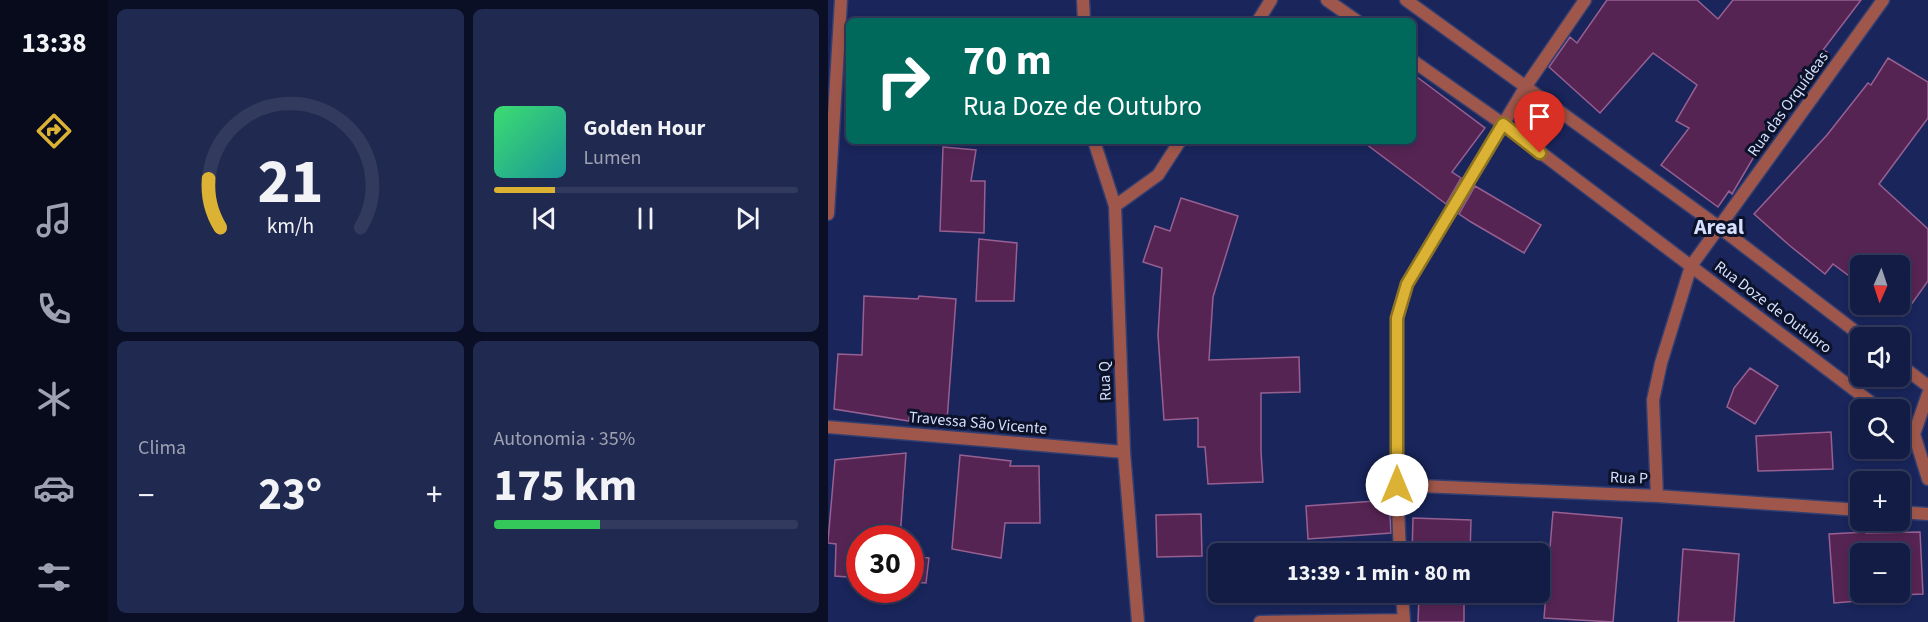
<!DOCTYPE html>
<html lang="pt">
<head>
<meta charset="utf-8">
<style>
  body { margin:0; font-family:"Source Sans 3",sans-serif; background:#20294f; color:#f1f3f6; height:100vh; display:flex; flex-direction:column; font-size:22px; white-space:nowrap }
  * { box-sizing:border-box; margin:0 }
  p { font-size:20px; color:#9da1b2 }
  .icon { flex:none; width:33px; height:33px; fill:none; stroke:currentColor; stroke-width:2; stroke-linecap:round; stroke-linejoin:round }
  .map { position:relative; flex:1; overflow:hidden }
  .side { display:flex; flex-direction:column; gap:9px; padding:9px; background:#0a0f25; width:720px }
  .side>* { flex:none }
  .banner { position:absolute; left:18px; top:18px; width:570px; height:126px; border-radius:9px; box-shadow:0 3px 9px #0003,0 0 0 2px #323a5d; background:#00695c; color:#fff; overflow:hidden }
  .needle { width:39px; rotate:183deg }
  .buttons { position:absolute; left:1022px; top:255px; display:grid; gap:12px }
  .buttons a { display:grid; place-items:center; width:60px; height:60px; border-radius:9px; background:#131c44; box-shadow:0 3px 9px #0003,0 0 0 2px #323a5d; font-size:30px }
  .speed { position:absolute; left:18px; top:525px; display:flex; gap:12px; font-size:30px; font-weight:700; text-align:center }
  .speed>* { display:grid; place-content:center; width:78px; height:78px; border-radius:50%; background:#131c44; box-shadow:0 3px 9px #0003,0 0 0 2px #323a5d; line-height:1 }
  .speed .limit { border:9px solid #d22; background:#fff; color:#111 }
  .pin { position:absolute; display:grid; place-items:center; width:51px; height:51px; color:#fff; margin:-62px -26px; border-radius:50% 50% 50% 0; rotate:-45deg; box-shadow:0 0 6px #0007 }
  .pin .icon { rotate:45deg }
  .me { position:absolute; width:66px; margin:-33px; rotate:0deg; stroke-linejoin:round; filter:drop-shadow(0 0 4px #0008) }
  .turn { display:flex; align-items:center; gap:21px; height:126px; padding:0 18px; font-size:27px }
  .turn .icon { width:78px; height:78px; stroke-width:2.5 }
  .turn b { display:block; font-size:42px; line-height:51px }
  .big { font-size:45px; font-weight:700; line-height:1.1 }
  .side .widget { flex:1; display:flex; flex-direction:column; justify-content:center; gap:9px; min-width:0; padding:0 21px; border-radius:9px; background:#20294f }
  .side .dial { align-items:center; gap:0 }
  .dial svg { height:156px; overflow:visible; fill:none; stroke:#323a5d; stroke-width:7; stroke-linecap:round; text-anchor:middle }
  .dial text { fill:#f1f3f6; stroke:none }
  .song { display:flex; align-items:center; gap:18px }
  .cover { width:72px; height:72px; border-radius:9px; background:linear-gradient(135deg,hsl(140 70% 55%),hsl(180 70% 35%)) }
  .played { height:6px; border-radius:3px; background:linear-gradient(90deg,#dbb233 20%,#323a5d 20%) }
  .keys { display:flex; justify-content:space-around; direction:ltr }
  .heat { display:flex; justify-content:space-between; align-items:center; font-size:33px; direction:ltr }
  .charge { height:9px; border-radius:4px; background:linear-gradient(90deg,#34c759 35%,#323a5d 0) }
  .side .tiles { flex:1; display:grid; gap:9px; grid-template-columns:repeat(2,1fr) }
  .trip { position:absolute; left:380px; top:543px; width:342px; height:60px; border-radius:9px; background:#131c44; box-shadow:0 3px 9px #0003,0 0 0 2px #323a5d; font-weight:700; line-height:60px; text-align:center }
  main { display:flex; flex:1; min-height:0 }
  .tab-bar { display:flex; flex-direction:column; width:108px; justify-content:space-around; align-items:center; background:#080b1b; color:#9da1b2 }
  .tab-bar .icon { width:42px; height:42px }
  .tab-bar .active { color:#dbb233 }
  .tab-bar b { font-size:27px; color:#f1f3f6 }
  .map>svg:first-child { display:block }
  .building { fill:#562453; stroke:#976092; stroke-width:1.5; fill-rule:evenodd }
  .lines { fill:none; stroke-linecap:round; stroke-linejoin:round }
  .street-casing { stroke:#333f71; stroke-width:15 }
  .street { stroke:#a0574b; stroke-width:12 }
  .route-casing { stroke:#8e7421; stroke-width:15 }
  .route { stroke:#dbb233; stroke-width:10 }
  .labels { text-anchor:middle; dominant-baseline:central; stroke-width:6; stroke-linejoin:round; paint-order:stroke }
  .street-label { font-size:16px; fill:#d5dffb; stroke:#0b1229 }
  .district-label { font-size:22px; font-weight:bold; fill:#d5dffb; stroke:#0b1229 }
</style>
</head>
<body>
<main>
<nav class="tab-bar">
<b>13:38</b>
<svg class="icon active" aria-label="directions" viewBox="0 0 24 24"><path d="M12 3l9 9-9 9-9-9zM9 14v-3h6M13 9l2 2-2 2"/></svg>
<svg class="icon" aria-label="music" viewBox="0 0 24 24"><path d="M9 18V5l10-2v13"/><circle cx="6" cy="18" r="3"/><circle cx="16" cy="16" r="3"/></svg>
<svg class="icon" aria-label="phone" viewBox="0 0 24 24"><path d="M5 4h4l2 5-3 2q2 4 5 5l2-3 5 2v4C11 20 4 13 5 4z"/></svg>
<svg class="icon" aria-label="climate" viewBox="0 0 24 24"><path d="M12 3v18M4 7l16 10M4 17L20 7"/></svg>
<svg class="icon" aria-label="car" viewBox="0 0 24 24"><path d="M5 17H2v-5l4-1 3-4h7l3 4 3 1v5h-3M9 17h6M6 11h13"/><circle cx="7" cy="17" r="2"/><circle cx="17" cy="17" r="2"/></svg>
<svg class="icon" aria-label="filters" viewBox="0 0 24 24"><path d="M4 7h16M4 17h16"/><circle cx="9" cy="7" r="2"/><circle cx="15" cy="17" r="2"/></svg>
</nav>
<section class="side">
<div class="tiles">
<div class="widget dial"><svg viewBox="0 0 100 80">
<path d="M14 69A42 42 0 1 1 86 69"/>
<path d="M14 69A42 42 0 0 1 8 44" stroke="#dbb233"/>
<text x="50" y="56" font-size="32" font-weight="700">21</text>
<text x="50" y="72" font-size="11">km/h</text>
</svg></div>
<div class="widget">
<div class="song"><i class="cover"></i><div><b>Golden Hour</b><p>Lumen</p></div></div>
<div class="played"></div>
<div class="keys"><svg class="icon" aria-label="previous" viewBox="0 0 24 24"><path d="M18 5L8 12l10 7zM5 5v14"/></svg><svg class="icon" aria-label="pause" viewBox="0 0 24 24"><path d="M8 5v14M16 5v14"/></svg><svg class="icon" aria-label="next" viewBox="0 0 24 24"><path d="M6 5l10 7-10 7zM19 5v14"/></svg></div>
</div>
<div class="widget"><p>Clima</p>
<div class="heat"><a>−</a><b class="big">23°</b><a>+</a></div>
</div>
<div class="widget"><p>Autonomia · 35%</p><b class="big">175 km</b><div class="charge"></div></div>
</div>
</section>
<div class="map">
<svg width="1100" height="622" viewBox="0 0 1100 622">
  <rect width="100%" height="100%" fill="#19255b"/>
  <!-- building -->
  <path class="building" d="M779,0H869L890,19L905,0H1033L995,50L999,52L979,76L975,73L904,194L901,191L890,207L833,165L861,128L848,121L869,85L825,53L772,113L721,67L742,37L749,43Z
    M1060,58L1100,82V118L1051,184L1100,229V281L1075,316L1059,304H1071V266H1032V284L1005,264L997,274L961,245L926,214L999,135L1040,83L1043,85Z
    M585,74L657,128L624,172L633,178L618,204L534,141H585Z
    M115,147L148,150L143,181H157L156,233L112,231Z
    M647,186L713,225L696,253L643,222L631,214Z
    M353,198L410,216L385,297L381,360L471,357L472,392L433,393V452L435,482L380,484L377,447H370V418L336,420L330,335L334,268L315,262L327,226L342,231Z
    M151,239L189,243L186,301H148Z
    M36,296L90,299L91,296L128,299L119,421L81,418V421L6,409L10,354L34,355Z
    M922,368L950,386L927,424L899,407L906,388Z
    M1003,432L1005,469L930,471L928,436Z
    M78,453L72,538H32V578L7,576L8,544L0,543V541L7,460Z
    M132,455L183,461L182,466H211L212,523H177L173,558L124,549Z
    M561,500L563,533L480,539L478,506Z
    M725,512L794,518L785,622L716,618Z
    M373,514L374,556L329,557L328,515Z
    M585,518L643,520L642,554H584Z
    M1038,532V533L1092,532L1095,594L1043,596V600L1006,603L1001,534ZM1032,554H1071V592H1032Z
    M855,549L911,554L906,622H850Z
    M82,556L101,558L98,583L82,582Z
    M582,592H641V597H636V622H590L591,595H582Z"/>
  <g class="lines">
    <defs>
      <path id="street" d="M255,0L256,21
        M499,0L529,21
        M578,0L891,227L1036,338
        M430,21L443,0
        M585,61L675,124L1053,410
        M266,141L287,206L296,452L310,622
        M287,206L330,175L352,141
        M0,214L13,0
        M1071,364L1100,386
        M1100,394L1086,434L1100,479
        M1071,423L1086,434
        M0,427L296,452
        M569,485L829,496L1032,510
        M829,496L825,400L833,363L863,266L1055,0
        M1071,512L1100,514
        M572,554L569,485V318L579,284L698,86L757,0
        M574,592L576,622
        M432,622L576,620"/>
    </defs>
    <!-- street casing -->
    <use href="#street" class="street-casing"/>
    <!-- street -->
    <use href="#street" class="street"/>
  </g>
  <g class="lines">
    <defs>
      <path id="route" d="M569,485V318L579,284L675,124L712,153"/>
    </defs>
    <!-- route casing -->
    <use href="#route" class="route-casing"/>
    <!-- route -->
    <use href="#route" class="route"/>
  </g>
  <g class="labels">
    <!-- street labels -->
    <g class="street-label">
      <text transform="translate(960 104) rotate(-54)">Rua das Orquídeas</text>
      <text transform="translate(945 307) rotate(37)">Rua Doze de Outubro</text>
      <text transform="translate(277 381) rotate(-92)">Rua Q</text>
      <text transform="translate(150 423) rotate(5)">Travessa São Vicente</text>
      <text transform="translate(801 478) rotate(2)">Rua P</text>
    </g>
    <!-- district labels -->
    <g class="district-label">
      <text x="891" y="227">Areal</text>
    </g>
  </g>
</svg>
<div class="buttons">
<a><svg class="needle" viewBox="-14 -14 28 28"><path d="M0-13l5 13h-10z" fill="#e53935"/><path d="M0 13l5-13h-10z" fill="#9da1b2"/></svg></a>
<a><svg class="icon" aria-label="sound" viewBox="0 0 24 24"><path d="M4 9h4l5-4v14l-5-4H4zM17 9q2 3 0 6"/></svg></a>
<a><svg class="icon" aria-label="search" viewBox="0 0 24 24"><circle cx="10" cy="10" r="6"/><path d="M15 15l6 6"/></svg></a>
<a>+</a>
<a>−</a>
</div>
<div class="speed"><div class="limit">30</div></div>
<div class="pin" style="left:712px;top:153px;background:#d93025"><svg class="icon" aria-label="arrive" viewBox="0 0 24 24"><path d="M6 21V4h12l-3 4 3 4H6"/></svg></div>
<svg class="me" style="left:569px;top:485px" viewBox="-20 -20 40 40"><circle r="19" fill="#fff"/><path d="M0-13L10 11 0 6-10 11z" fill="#dbb233"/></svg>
<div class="trip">13:39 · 1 min · 80 m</div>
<div class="banner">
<div class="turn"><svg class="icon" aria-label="right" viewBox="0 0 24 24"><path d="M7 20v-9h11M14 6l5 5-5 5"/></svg><div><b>70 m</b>Rua Doze de Outubro</div></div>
</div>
</div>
</main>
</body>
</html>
